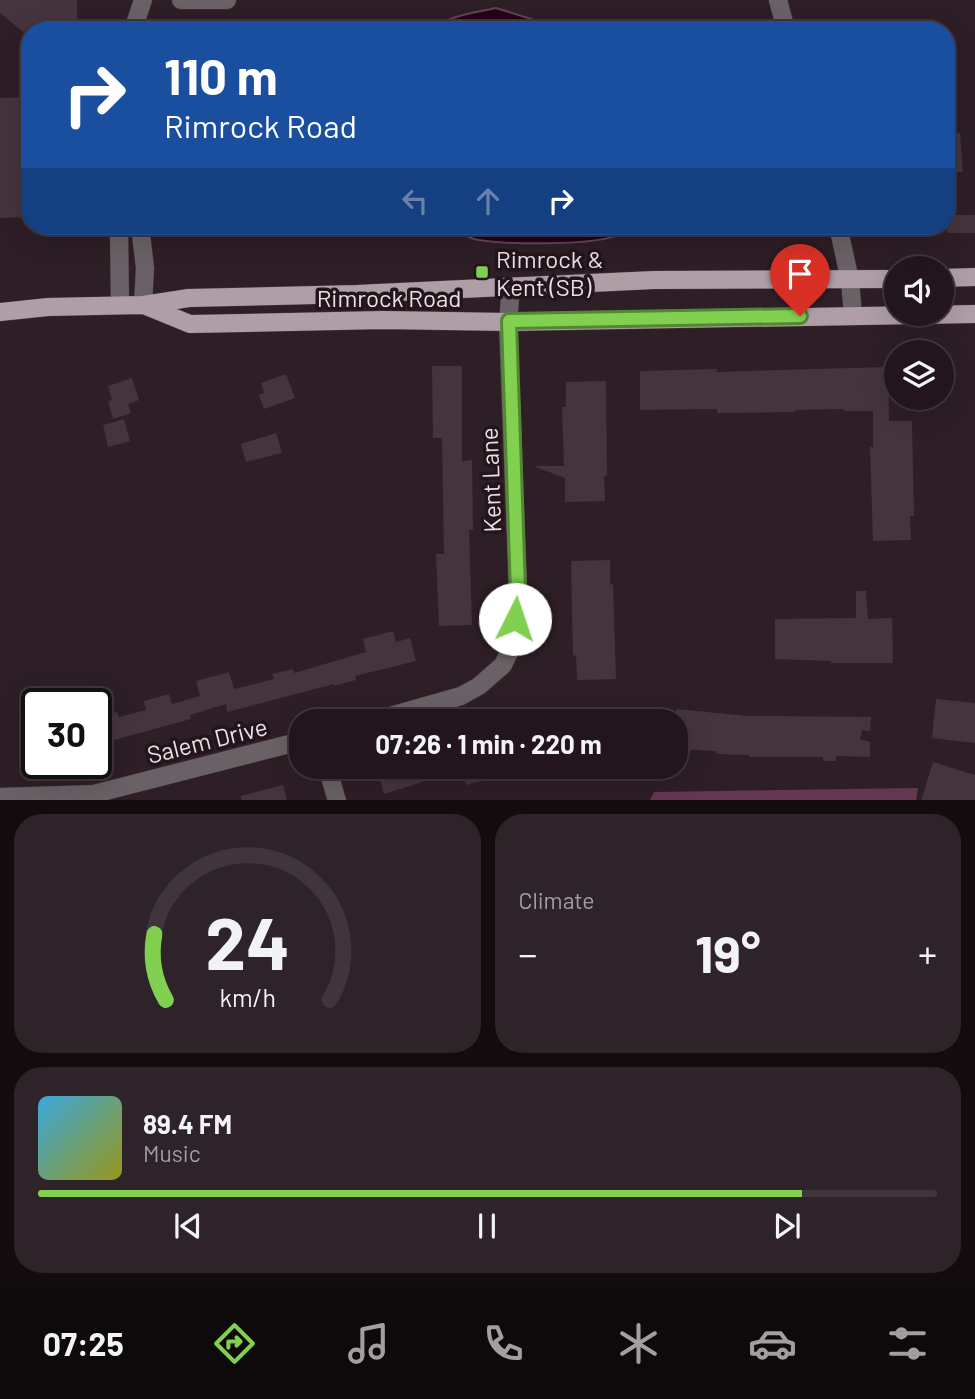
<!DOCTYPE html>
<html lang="en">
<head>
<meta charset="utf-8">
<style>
  body { margin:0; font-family:Barlow,sans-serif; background:#2e2329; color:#f1f3f6; height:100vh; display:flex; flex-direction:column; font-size:26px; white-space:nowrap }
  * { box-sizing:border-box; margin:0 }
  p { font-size:23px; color:#a29fa3 }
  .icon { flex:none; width:38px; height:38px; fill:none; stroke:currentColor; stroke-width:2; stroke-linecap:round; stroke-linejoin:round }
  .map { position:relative; height:800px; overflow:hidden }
  .panel { display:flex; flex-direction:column; gap:14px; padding:14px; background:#130c0f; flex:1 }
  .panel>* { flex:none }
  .top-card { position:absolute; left:21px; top:21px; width:934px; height:214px; border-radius:28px; box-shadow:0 7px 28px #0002,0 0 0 2px #3f353b; background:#1a4fa0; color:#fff; overflow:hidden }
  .tools { position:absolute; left:884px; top:256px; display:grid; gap:14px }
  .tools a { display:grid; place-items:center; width:70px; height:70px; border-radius:50%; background:#22161c; box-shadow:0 7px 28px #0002,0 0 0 2px #3f353b; font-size:35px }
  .speed { position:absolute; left:21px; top:688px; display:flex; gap:14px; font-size:35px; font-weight:700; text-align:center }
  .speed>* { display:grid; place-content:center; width:91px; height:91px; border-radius:50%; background:#22161c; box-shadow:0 7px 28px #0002,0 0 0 2px #3f353b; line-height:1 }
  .speed .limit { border:4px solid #111; border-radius:10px; background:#fff; color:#111 }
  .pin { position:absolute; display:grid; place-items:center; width:60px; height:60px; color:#fff; margin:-72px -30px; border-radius:50% 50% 50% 0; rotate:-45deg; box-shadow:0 0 7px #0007 }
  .pin .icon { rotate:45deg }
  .me { position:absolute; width:77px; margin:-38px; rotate:4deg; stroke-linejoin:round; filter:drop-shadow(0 0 5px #0008) }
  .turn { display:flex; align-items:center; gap:24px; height:147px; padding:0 28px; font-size:32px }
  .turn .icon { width:91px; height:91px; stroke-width:2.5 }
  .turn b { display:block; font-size:49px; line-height:60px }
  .lanes { display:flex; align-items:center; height:66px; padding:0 28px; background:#0003; justify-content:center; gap:35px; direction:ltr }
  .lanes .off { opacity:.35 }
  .big { font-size:52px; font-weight:700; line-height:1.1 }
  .panel .card { flex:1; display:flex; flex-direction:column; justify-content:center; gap:10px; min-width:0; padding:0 24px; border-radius:28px; background:#2e2329 }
  .panel .dial { align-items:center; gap:0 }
  .dial svg { height:182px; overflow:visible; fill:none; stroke:#3f353b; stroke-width:7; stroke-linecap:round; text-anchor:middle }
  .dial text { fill:#f1f3f6; stroke:none }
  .song { display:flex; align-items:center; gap:21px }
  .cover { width:84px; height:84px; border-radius:10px; background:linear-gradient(135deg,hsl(200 70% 55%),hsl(60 70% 35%)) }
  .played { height:7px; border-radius:4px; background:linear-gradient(90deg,#81d050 85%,#3f353b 85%) }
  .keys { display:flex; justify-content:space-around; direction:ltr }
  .heat { display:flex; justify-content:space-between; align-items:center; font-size:38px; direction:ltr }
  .panel .tiles { flex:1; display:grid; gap:14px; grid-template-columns:1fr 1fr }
  .card:last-child { grid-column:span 2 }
  .trip { position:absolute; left:289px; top:709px; width:399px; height:70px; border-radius:28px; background:#22161c; box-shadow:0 7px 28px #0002,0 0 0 2px #3f353b; font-weight:700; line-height:70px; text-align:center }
  .dock { display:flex; height:112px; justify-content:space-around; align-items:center; background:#0e090b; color:#a29fa3 }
  .dock .icon { width:49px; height:49px }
  .dock .current { color:#81d050 }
  .dock b { font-size:32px; color:#f1f3f6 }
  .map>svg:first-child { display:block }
  .forest { fill:#643751 }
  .water { fill:#250118; stroke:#604456; stroke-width:2 }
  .building { fill:#45343d }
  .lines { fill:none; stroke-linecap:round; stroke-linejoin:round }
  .minor-casing { stroke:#483941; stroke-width:19 }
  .major-casing { stroke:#483941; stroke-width:19 }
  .minor { stroke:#696165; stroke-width:18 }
  .major { stroke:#b09ea7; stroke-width:18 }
  .route-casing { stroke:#548734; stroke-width:18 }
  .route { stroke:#81d050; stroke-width:12 }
  .poi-dot { fill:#81d050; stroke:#24151d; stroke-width:2.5 }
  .labels { text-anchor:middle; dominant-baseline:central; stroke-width:7; stroke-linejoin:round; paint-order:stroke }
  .poi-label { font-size:24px; fill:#ebe0e5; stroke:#24151d; text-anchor:start }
  .street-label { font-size:24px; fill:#ebe0e5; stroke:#24151d }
</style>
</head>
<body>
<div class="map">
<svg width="975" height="801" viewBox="0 0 975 801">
  <rect width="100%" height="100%" fill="#2e1e26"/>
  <!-- forest -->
  <path class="forest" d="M918,788L916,801L650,800L654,792Z"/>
  <!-- water -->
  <path class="water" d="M496,8L566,30H434C450,14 475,13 496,8Z
    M458,226H626C624,228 622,233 619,234C601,246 496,245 474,239C466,237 461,232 458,226Z"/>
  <!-- building -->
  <path class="building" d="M0,0H77V30H30V38L0,13Z
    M30,97V217L0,218V98Z
    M947,133H960L963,172H947Z
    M947,215H975V233H947Z
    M432,366H462V461L472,460L473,530H469L472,625L439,626L436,554H444L442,438H433Z
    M888,367L889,421H912L914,516H910L911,540L873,541L870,447H873V411H844V409L795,410V412L717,413V409L640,410V371L717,369V372L748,371Z
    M286,374L295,398L264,409L259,395L264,393L261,383Z
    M132,378L139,400L128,404L131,413L113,419L108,401L112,400L108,386Z
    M606,381L607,476H604L605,501L565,502V478L536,467V466H564L562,407H566V382Z
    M124,419L130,441L108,447L103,425Z
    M276,433L282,453L246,462L241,444Z
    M610,560V585L613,584L616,679L577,680L576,655L573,656L571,561Z
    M856,591H866L868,619L892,618L893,663H831V661L775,659V619L856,618Z
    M393,631L396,642L410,638L416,661L355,676L356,680L334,686V684L227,712L226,704L190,715L191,719L99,744L96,718L117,712L119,717L146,710L144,701L169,694L172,704L200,696L196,681L229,672L234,689L274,679L272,674L293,669L294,673L366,652L363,639Z
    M936,699L975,703V743L932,738Z
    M676,709L748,716L871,717L870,731L862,730L860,739L870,742V757L836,756V761H823V757H749V755L716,754L717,751L676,749Z
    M933,762L975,775V801H921Z
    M393,766H417L422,782L384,794L378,771Z
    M462,766H518V772L466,785Z
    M283,785L287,801H241V796Z"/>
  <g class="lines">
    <defs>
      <path id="minor" d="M181,0H227
        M778,0L786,30
        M133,30L143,0
        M119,226L120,305
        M140,226L145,268L143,305
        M838,226L850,280L853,315
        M373,721L461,696L479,686L503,665L512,646L518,592L508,322L511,287
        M327,766L337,801
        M0,797L94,794L301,741"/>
      <path id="major" d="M942,278L975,277
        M146,306L190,324L383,320L508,322L975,314
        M0,312L48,307L143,305L189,298L357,294L654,280L896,279"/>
    </defs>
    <!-- minor casing -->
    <use href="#minor" class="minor-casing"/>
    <!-- major casing -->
    <use href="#major" class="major-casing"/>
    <!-- minor -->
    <use href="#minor" class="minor"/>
    <!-- major -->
    <use href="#major" class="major"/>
  </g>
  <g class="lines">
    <defs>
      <path id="route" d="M515,619L518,592L509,321L800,316"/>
    </defs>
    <!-- route casing -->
    <use href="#route" class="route-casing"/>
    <!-- route -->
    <use href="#route" class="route"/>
  </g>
  <!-- markers -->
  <rect class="poi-dot" x="475" y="265" width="14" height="14" rx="3.5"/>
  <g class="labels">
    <!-- poi labels -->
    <g class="poi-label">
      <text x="496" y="258">Rimrock &amp;<tspan x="496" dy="28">Kent (SB)</tspan></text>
    </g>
    <!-- street labels -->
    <g class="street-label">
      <text x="389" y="297">Rimrock Road</text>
      <text transform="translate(490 480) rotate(-92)">Kent Lane</text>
      <text transform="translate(207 740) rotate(-14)">Salem Drive</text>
    </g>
  </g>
</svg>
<div class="tools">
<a><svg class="icon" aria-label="sound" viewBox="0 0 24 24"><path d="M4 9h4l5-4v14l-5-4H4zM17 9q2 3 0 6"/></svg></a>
<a><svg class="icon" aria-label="layers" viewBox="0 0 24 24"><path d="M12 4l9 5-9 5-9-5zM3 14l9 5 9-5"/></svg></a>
</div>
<div class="speed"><div class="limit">30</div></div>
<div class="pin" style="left:800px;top:316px;background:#d93025"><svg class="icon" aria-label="arrive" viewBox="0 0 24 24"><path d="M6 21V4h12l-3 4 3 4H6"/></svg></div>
<svg class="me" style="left:515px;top:619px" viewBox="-20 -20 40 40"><circle r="19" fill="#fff"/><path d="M0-13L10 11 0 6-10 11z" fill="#81d050"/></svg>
<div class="trip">07:26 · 1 min · 220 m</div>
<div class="top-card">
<div class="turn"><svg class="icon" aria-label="right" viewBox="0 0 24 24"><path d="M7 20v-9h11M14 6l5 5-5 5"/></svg><div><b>110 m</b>Rimrock Road</div></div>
<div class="lanes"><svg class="icon off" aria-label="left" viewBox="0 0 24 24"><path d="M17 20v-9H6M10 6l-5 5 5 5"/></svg><svg class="icon off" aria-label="ahead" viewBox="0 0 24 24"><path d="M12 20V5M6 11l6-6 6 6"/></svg><svg class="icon" aria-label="right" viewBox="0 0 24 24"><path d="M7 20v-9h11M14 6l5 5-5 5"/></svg></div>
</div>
</div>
<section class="panel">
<div class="tiles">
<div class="card dial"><svg viewBox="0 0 100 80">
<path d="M14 69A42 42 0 1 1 86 69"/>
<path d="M14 69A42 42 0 0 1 9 40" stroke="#81d050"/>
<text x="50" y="56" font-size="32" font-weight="700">24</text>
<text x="50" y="72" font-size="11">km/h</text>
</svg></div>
<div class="card"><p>Climate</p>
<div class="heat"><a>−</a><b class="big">19°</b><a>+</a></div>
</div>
<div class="card">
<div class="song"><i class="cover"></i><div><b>89.4 FM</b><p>Music</p></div></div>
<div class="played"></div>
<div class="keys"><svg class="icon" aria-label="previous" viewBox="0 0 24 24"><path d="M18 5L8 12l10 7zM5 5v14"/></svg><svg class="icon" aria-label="pause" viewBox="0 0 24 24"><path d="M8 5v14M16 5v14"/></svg><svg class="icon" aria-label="next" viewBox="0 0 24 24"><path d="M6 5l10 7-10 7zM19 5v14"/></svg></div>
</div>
</div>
</section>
<nav class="dock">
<b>07:25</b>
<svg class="icon current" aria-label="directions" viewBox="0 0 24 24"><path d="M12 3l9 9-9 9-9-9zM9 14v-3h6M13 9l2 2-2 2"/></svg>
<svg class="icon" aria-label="music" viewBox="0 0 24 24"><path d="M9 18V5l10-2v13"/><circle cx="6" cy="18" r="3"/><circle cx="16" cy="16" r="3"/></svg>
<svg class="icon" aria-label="phone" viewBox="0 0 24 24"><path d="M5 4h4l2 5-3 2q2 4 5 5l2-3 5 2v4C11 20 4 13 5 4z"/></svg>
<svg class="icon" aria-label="climate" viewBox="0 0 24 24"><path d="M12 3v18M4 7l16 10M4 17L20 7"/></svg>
<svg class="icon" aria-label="car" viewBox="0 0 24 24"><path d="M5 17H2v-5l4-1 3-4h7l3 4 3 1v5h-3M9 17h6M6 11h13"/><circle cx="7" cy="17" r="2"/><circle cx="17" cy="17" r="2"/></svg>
<svg class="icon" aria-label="filters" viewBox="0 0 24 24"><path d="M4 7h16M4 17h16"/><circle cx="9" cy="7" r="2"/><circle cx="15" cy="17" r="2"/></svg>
</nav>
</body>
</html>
